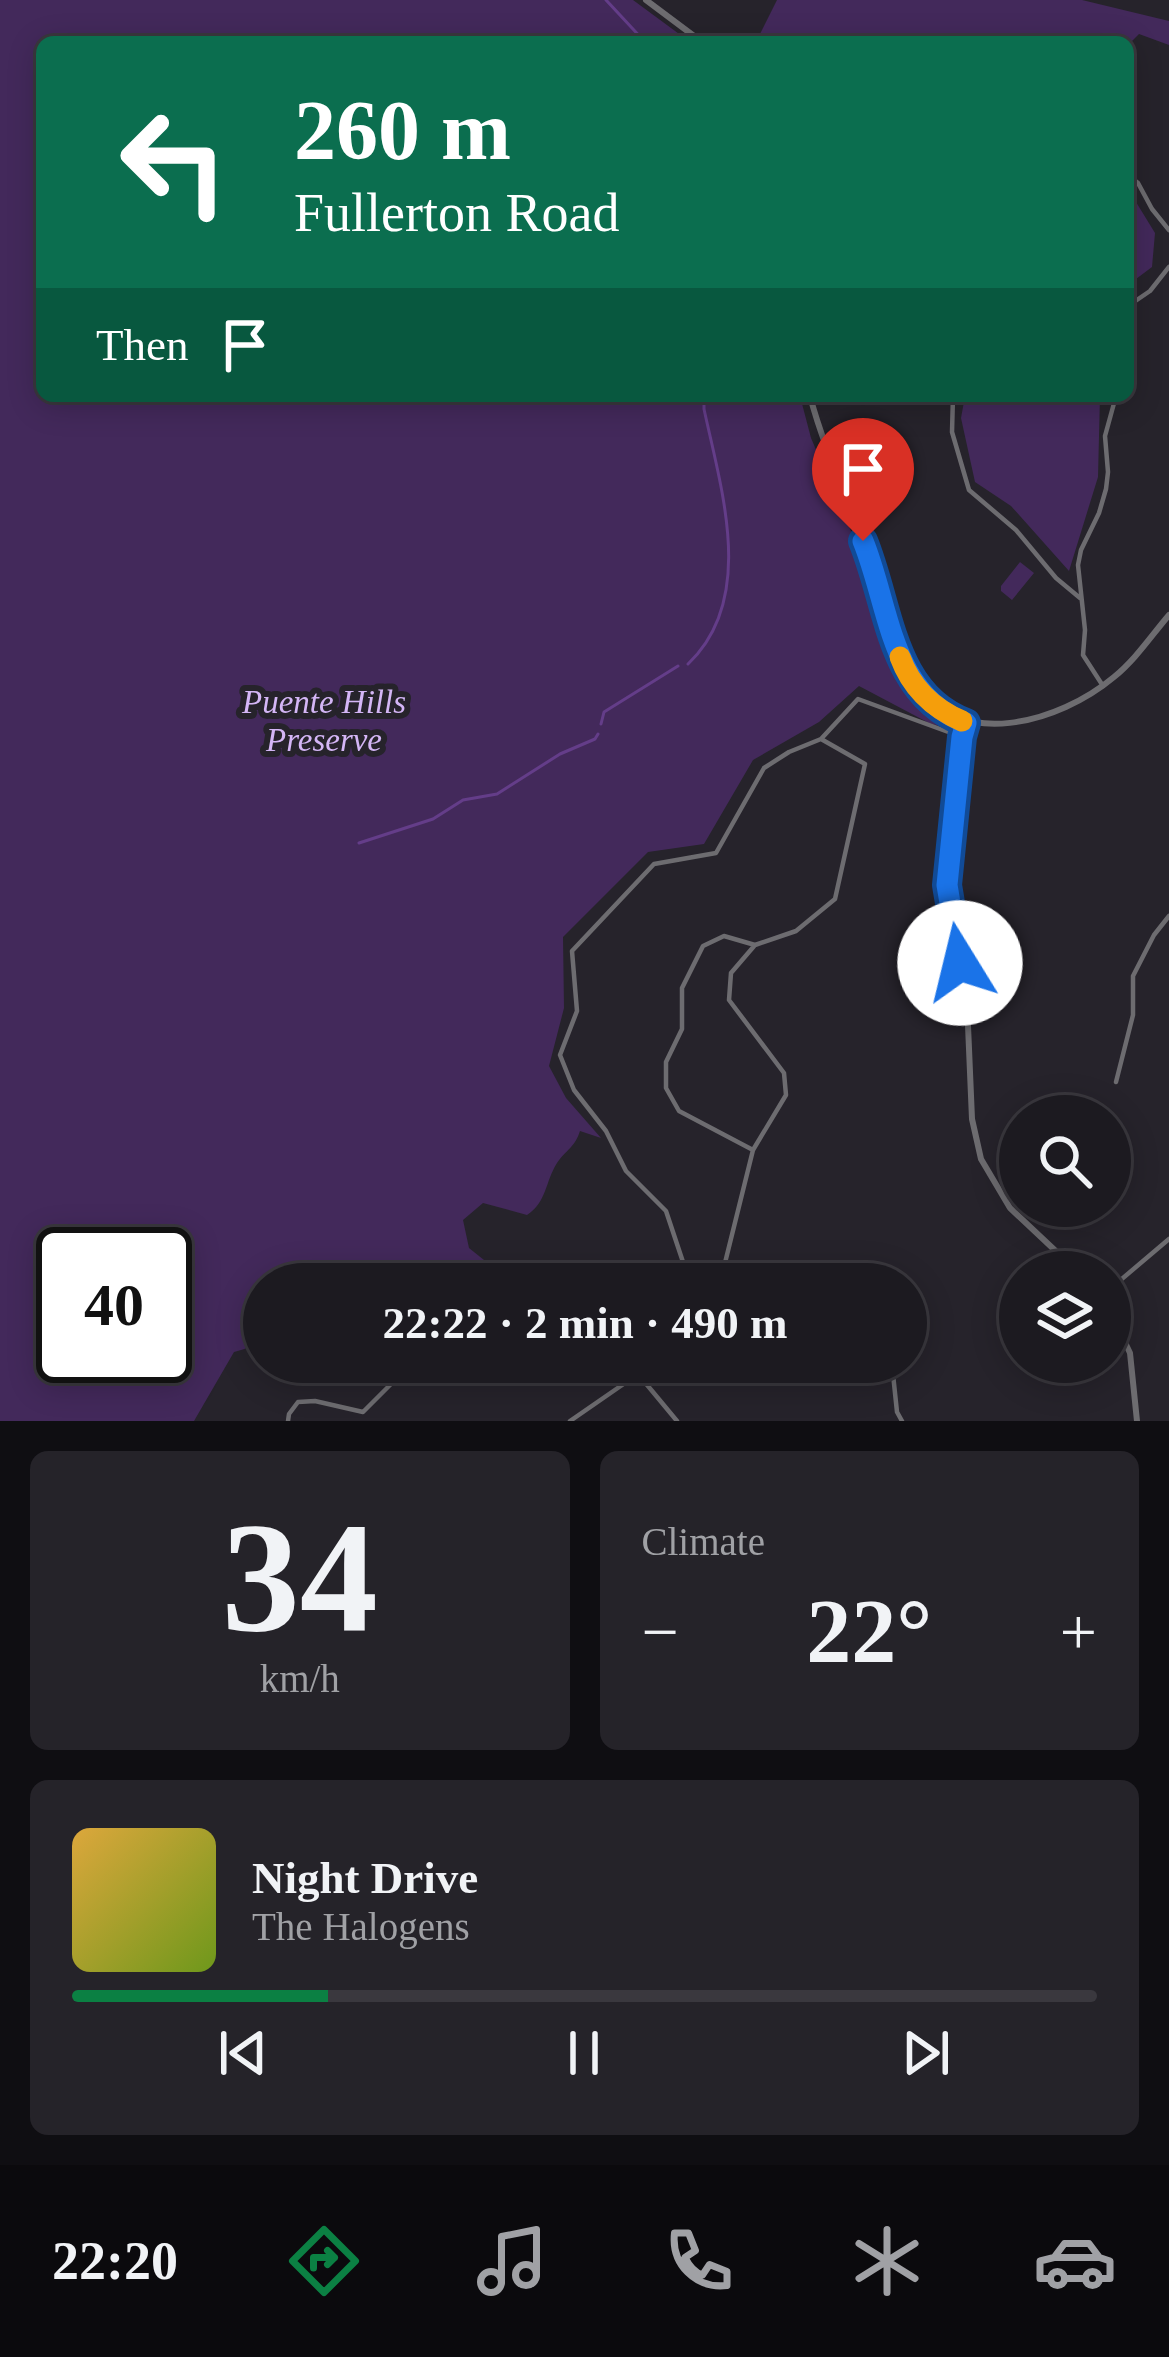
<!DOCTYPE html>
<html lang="en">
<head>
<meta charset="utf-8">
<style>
  body { margin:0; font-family:Georgia,serif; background:#252329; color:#f1f3f6; height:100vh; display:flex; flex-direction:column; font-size:45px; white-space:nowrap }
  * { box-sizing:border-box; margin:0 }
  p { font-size:39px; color:#a0a1a5 }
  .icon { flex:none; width:66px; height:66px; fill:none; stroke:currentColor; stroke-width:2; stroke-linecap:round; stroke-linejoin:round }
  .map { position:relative; height:1421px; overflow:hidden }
  .drawer { display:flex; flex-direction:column; gap:30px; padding:30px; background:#0f0e12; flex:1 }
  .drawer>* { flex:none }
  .guide { position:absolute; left:36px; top:36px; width:1098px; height:366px; border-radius:18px; box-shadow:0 6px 30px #0003,0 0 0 3px #3a383e; background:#0b6e4f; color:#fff; overflow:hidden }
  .controls { position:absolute; left:999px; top:1095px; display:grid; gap:24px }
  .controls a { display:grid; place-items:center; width:132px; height:132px; border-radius:50%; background:#1c1a20; box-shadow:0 6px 30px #0003,0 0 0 3px #3a383e; font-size:60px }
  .speed { position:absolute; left:36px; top:1227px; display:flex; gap:24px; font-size:60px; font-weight:700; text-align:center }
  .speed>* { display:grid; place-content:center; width:156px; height:156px; border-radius:50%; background:#1c1a20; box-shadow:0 6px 30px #0003,0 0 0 3px #3a383e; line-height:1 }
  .speed .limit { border:6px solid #111; border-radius:18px; background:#fff; color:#111 }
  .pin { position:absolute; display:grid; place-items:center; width:102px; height:102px; color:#fff; margin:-123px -51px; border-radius:50% 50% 50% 0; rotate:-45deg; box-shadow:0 0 12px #0007 }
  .pin .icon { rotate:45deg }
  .me { position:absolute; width:132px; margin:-66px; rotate:351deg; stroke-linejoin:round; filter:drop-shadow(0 0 9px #0008) }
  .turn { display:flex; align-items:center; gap:42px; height:252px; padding:0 60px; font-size:54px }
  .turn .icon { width:156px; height:156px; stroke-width:2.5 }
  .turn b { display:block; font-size:84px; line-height:102px }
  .then { display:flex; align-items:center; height:114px; padding:0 60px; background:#0003; gap:24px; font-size:45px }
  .big { font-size:90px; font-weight:700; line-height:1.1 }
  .drawer .card { flex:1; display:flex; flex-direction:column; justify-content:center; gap:18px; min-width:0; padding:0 42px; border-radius:18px; background:#252329 }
  .drawer .dial { align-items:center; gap:0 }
  .dial b { font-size:156px; line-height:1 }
  .song { display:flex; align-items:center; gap:36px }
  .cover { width:144px; height:144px; border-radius:18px; background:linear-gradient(135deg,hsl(40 70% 55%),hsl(80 70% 35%)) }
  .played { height:12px; border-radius:6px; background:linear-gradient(90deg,#0b8043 25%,#3a383e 25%) }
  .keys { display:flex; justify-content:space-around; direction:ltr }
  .heat { display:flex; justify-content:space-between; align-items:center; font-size:66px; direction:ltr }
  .drawer .tiles { flex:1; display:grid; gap:30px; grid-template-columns:1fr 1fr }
  .card:last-child { grid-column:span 2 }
  .trip { position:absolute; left:243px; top:1263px; width:684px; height:120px; border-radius:60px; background:#1c1a20; box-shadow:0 6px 30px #0003,0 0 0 3px #3a383e; font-weight:700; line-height:120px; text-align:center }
  .tab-bar { display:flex; height:192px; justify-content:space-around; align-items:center; background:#0b0a0d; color:#a0a1a5 }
  .tab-bar .icon { width:84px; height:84px }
  .tab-bar .selected { color:#0b8043 }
  .tab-bar b { font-size:54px; color:#f1f3f6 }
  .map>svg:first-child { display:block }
  .green { fill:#43295b; fill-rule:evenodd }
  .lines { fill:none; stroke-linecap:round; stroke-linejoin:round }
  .stream { stroke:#643d89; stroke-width:3 }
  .minor { stroke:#6d6c70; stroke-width:4.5 }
  .tertiary { stroke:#6d6c70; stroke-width:6 }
  .route-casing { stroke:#114b97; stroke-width:30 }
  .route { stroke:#1a73e8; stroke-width:21 }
  .slow { stroke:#f59e0b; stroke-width:21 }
  .labels { text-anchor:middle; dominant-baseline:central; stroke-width:12; stroke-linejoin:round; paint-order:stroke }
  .park-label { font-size:33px; font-style:italic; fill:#d4b6f6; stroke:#26232b }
</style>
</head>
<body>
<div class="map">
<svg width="1169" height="1421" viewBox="0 0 1169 1421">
  <rect width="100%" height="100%" fill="#26232b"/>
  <!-- green -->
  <path class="green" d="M0,0H633L690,42H42V396H800L811,438L872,580L891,652L905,686L918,701L957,728L953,730L929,723L859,686L819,722L753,760L704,844L648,852L563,937L564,1008L549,1066L566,1098L601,1138L580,1131C575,1147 566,1150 557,1163C545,1182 547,1202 527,1215L483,1203L463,1220L469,1248L509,1280V1284H264C264,1320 275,1342 234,1352L194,1421H0ZM63,1254H165V1356H63Z
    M777,0H1082L1169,21V45L1139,34L1128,45V42H756Z
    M1128,189L1155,233L1152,267L1128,285Z
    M965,396H1100L1098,477L1069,571L1011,506L975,482L961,418Z
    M1020,562L1034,573L1012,600L1001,591V586Z"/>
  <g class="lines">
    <!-- stream -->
    <path class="stream" d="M606,0L645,42
      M688,664C757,599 721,489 704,409V396
      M601,724L604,712L678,666
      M359,843L433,819L463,800L497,794L560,754L595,739L598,734"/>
    <!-- minor -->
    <path class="minor" d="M1128,59L1133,57
      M1128,175L1138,183L1152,209L1169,230
      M1128,306L1150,291L1169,267
      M953,396L952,432L969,490L1016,530L1056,578L1080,598
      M1103,686L1083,655L1085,630L1078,565L1081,550L1099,513L1106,489L1108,472L1105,436L1116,396
      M1116,1082L1133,1015V976L1154,935L1169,916
      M753,1150L679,1111L666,1088V1062L682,1029V988L703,946L724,936L755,945
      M553,1284L561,1274L672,1284
      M683,1284L685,1268L666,1211L626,1171L606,1131L574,1090L560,1055L577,1011L572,951L654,864L716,853L764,768L789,752L821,739L858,699L962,737
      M709,1284L720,1283L753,1150L786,1095L784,1073L729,1000L731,973L755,945L796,931L835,899L865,764L821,739
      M1110,1289L1169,1239
      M876,1362L893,1374L897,1412L902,1421
      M638,1374L677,1421
      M288,1421L289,1414L298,1402L315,1401L363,1412L408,1367
      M570,1421L638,1374L648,1362"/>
    <!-- tertiary -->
    <path class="tertiary" d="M646,0L702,42
      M810,396C825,453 851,504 871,559C884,598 888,646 911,681C959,752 1059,723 1114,677C1136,659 1151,636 1169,615
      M966,723L947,885L967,1002L972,1119L981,1159L1010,1208L1078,1272
      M1110,1311L1130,1353L1137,1421"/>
  </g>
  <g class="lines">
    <defs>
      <path id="route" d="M863,541C890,607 890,694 966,723L962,737L947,885L960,963"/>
    </defs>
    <!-- route casing -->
    <use href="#route" class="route-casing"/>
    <!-- route -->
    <use href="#route" class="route"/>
    <!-- slow -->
    <path class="slow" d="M900,657C911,687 932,708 962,721"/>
  </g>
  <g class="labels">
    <!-- park labels -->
    <g class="park-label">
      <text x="324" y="702">Puente Hills<tspan x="324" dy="38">Preserve</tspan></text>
    </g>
  </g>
</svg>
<div class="controls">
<a><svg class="icon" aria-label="search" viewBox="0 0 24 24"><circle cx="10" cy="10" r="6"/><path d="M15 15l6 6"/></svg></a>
<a><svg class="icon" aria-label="layers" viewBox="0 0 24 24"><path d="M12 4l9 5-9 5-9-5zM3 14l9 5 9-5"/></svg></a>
</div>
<div class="speed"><div class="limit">40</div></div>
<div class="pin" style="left:863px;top:541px;background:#d93025"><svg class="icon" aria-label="arrive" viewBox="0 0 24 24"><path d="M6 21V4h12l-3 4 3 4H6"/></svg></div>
<svg class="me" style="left:960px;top:963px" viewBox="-20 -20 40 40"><circle r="19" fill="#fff"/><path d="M0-13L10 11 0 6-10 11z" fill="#1a73e8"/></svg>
<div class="trip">22:22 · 2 min · 490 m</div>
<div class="guide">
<div class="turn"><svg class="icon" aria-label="left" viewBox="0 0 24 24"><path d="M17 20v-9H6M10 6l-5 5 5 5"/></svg><div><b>260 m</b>Fullerton Road</div></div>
<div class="then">Then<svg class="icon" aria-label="arrive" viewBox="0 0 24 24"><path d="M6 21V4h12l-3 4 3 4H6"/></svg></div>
</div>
</div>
<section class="drawer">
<div class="tiles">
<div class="card dial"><b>34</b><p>km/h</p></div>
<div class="card"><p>Climate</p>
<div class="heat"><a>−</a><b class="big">22°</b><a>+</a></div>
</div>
<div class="card">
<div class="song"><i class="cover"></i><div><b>Night Drive</b><p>The Halogens</p></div></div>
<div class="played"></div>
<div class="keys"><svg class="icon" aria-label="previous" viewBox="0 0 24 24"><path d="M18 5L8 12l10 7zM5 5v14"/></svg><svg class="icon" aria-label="pause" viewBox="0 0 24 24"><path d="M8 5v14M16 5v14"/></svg><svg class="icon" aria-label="next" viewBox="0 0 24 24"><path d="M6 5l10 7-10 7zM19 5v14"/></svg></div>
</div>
</div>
</section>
<nav class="tab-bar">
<b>22:20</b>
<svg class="icon selected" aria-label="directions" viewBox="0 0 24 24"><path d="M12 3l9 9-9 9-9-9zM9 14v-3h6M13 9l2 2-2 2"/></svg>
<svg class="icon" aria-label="music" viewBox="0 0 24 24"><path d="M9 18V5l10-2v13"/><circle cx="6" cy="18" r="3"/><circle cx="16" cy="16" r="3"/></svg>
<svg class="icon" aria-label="phone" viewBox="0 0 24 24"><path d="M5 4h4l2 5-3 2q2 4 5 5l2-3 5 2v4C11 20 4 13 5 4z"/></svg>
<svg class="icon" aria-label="climate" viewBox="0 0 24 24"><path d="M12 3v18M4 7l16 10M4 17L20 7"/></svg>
<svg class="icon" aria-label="car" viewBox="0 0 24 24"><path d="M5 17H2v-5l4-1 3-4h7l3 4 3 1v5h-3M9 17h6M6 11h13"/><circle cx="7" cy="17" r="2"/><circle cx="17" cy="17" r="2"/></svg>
</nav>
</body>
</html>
